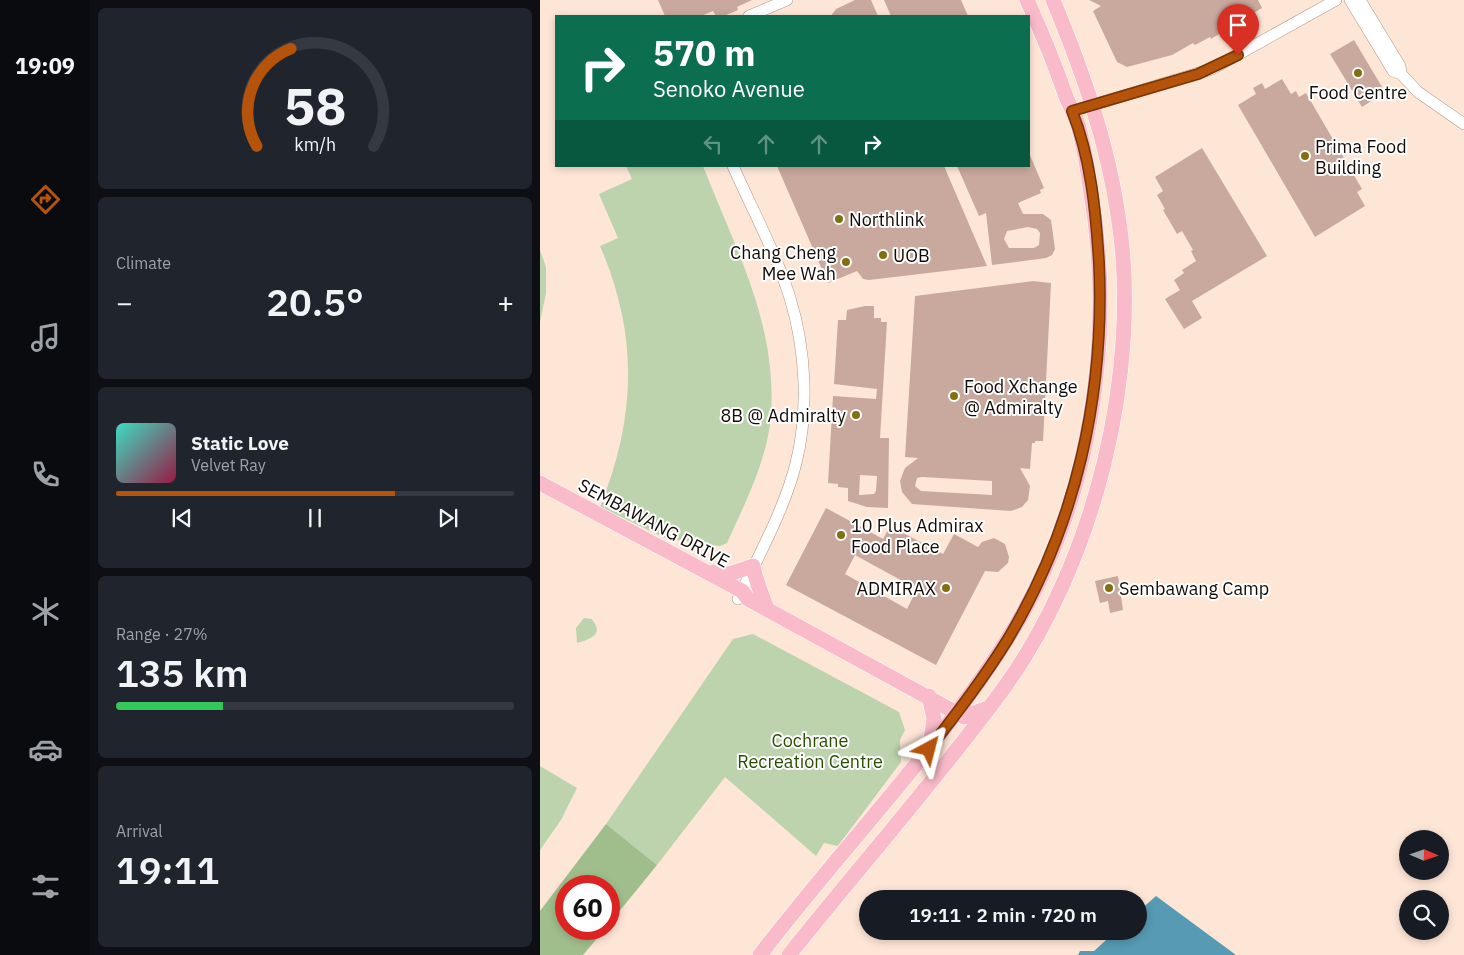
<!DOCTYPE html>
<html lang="en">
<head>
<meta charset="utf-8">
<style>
  body { margin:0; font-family:"IBM Plex Sans",sans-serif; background:#20242c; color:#f1f3f6; height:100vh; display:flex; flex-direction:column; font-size:19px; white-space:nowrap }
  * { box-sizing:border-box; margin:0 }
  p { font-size:16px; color:#9ea1a6 }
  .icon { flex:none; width:28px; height:28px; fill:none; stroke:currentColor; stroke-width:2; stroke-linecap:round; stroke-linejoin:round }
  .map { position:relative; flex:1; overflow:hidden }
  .panel { display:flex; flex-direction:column; gap:8px; padding:8px; background:#0d0f14; width:450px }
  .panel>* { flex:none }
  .banner { position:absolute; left:15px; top:15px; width:475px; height:152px; border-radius:0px; box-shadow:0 2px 8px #0003; background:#0b6e4f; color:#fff; overflow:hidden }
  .needle { width:32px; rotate:92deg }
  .tools { position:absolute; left:859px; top:830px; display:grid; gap:10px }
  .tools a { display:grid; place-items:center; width:50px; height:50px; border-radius:50%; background:#171b24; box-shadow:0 2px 8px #0003; font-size:25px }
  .speed { position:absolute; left:15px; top:875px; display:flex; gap:10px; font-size:25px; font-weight:700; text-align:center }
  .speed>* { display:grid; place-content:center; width:65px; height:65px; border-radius:50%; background:#171b24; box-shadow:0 2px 8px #0003; line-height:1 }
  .speed .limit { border:8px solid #d22; background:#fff; color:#111 }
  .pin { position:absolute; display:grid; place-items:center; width:42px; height:42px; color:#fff; margin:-51px -21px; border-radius:50% 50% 50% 0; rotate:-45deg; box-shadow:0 0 5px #0007 }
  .pin .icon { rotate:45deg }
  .me { position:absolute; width:55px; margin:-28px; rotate:38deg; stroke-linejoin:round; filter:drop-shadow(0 0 4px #0008) }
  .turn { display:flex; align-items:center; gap:18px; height:105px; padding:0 15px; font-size:22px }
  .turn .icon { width:65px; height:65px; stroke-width:2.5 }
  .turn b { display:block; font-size:35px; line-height:42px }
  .lanes { display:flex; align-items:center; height:48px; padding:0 15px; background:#0003; justify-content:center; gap:25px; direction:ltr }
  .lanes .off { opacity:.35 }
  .big { font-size:38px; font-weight:600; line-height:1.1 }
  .panel .card { flex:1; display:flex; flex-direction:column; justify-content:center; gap:8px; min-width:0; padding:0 18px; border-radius:8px; background:#20242c }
  .panel .dial { align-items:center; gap:0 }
  .dial svg { height:130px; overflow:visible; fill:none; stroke:#363941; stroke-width:7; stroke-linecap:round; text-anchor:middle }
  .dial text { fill:#f1f3f6; stroke:none }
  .song { display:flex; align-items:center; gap:15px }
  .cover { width:60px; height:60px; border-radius:8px; background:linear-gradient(135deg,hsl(170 70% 55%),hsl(340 70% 35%)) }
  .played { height:5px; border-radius:2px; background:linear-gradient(90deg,#b45309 70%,#363941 70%) }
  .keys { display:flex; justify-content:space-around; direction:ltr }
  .heat { display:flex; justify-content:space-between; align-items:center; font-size:28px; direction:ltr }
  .charge { height:8px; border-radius:4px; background:linear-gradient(90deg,#34c759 27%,#363941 0) }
  .trip { position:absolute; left:319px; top:890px; width:288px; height:50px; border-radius:25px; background:#171b24; box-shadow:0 2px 8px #0003; font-weight:600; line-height:50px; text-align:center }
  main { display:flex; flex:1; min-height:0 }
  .menu { display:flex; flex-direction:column; width:90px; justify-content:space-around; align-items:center; background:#090b0e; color:#9ea1a6 }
  .menu .icon { width:35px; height:35px }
  .menu .active { color:#b45309 }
  .menu b { font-size:22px; color:#f1f3f6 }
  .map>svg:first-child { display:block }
  .green { fill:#bcd3ad }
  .forest { fill:#a0be8b }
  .water { fill:#569bb3 }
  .building { fill:#c9a89e; fill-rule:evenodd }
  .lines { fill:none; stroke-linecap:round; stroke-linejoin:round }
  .minor-casing { stroke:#af9382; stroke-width:12 }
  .major-casing { stroke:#fff; stroke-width:16 }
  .minor { stroke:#fff; stroke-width:11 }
  .major { stroke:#f9bac9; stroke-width:15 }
  .route-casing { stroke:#753606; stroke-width:12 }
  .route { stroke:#b45309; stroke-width:9 }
  .poi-dot { fill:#81700f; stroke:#fff; stroke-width:2 }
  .labels { text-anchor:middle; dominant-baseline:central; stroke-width:4; stroke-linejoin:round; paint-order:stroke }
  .poi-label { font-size:18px; fill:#130a05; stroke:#fff; text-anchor:start }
  .street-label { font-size:18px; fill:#130a05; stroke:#fff }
  .park-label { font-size:18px; fill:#2a4e00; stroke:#fff }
</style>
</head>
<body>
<main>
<nav class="menu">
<b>19:09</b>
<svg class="icon active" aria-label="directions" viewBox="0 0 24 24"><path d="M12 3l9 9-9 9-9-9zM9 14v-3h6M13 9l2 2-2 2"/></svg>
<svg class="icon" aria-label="music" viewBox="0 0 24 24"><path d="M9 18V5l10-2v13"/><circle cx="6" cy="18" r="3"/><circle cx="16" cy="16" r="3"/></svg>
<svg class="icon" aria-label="phone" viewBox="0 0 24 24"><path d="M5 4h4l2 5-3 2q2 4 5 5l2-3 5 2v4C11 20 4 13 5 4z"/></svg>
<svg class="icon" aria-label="climate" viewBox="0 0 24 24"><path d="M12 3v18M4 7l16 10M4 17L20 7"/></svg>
<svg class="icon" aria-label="car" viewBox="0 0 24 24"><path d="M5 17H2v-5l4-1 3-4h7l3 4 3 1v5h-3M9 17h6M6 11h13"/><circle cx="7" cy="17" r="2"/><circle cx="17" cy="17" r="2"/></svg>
<svg class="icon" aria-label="filters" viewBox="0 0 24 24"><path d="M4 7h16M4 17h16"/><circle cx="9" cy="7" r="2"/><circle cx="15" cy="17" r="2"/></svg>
</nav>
<section class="panel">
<div class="card dial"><svg viewBox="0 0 100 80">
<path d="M14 69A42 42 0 1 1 86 69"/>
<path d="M14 69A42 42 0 0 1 35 9" stroke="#b45309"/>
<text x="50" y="56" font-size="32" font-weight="700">58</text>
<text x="50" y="72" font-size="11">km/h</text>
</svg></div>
<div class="card"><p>Climate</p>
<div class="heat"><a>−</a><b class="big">20.5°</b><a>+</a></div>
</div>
<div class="card">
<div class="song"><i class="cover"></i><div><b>Static Love</b><p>Velvet Ray</p></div></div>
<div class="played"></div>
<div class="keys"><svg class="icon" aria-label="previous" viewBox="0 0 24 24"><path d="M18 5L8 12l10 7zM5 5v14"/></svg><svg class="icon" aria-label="pause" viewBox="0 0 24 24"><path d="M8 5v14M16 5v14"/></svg><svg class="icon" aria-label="next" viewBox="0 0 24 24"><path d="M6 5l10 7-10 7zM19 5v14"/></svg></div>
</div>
<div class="card"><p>Range · 27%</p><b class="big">135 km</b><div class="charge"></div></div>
<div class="card"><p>Arrival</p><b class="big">19:11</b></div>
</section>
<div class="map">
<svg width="924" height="955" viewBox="0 0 924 955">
  <rect width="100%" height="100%" fill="#fee6d7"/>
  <!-- green -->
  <path class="green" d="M86,166H163C195,248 237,323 231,414C228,459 205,503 187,543L180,546L125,538L60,507C96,417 99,336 60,246L78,238L59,194L92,179Z
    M0,250L6,267V293L0,322Z
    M44,618L52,619C53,622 55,623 56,626C61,637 43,641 37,643L36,628Z
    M213,634L359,712L365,730L360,740L361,762L298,846L284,843L276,856L185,777L117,865L66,824L193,639Z
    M0,766L37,788L21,820L0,850Z"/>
  <!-- forest -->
  <path class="forest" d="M66,824L117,865L69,924V886H26V929H65L43,955H0V911Z"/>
  <!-- water -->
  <path class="water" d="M616,896L696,955H538L540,951H554L576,931H598V912Z"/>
  <!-- building -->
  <path class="building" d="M118,0H212L197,7L198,10L184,16H176L173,11L161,16H125Z
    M315,0H331L338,16H291L296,9Z
    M344,0H421L428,16H351Z
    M549,0H718L722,8L671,39L670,37L655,45L653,43L632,55L587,67L577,62L553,11L561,6Z
    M814,40L845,92L822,107L790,54Z
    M742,79L751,94L756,91L759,97L766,93L822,189L817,192L825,206L775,237L698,105L716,94L713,88L722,83L725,89Z
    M662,148L727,256L652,301L662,318L644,329L625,299L640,290L634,280L644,273L642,270L656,261L651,251L653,250L642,231L637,234L623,210L625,209L617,195L623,191L615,177Z
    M489,153L504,188L500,190L501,193L478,203L483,214H503L511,220L515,249L512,255L506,258L452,265L446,213L439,216L417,166H489ZM488,227L497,229L500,233L499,245L494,248H469L464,239L467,231Z
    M237,166H404L447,266L329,280L323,279L317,271L288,283Z
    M493,281L511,283L503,441H495V443H492L490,469L480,468L490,486L488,500L482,507L471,511L372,504L362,492L360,481L365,468L378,458L365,457L375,296ZM382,477L452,481V495L381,491L375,486L377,478Z
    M325,306H334V318H341V322H347L340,438H349L348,508L327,507L308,501V488L298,487V484L288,483L293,396L336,399L337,389L294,384L298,320H306L307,310ZM320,475L337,476L336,491L334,494L319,495Z
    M286,508L343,539L350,526L403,554L414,534L438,547L442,542L454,538L465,544L469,557L468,563L458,572L445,571L396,665L246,585ZM315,555L377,589L367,609L305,574Z
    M578,576L583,610L570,613L568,601L560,603L555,581Z"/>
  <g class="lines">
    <defs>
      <path id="minor" d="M810,0L853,71L861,74L878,92L924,124
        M820,0L860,66L861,74
        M209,16L247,0
        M533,111L672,69L796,0
        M193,166C212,209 236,253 250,298C266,350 269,411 256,463C245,508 218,557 198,599"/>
      <path id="major" d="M0,483L202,591L208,599L424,717L445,709
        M173,572L189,574L213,566C216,582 222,594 227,609
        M389,696L394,719L390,746
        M220,955C300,850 394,754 465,643C549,512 576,345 551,193C548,170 544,147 538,124C535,114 529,105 525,94C514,62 501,31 487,0
        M249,955C319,867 394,783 461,692C554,566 603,370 578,215C567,140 542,70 513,0"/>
    </defs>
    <!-- minor casing -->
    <use href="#minor" class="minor-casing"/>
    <!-- major casing -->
    <use href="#major" class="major-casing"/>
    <!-- minor -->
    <use href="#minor" class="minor"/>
    <!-- major -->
    <use href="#major" class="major"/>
  </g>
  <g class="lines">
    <defs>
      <path id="route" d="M389,749C416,714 444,678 468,639C536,525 565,395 559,263C556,213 551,158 532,111L658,74L698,55"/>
    </defs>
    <!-- route casing -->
    <use href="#route" class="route-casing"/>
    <!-- route -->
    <use href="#route" class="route"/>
  </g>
  <!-- markers -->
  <g class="poi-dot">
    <circle cx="818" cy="73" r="5"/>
    <circle cx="765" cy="156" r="5"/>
    <circle cx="299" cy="219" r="5"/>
    <circle cx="343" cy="255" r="5"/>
    <circle cx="306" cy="262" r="5"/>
    <circle cx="414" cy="396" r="5"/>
    <circle cx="316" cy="415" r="5"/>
    <circle cx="301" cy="535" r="5"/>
    <circle cx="406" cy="588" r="5"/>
    <circle cx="569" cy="588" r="5"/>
  </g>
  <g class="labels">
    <!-- poi labels -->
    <g class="poi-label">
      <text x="818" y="92" text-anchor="middle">Food Centre</text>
      <text x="775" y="146">Prima Food<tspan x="775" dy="21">Building</tspan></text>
      <text x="309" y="219">Northlink</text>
      <text x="296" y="252" text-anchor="end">Chang Cheng<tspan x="296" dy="21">Mee Wah</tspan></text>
      <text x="353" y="255">UOB</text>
      <text x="424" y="386">Food Xchange<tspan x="424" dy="21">@ Admiralty</tspan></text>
      <text x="306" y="415" text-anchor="end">8B @ Admiralty</text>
      <text x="311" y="525">10 Plus Admirax<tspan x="311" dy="21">Food Place</tspan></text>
      <text x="396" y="588" text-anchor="end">ADMIRAX</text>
      <text x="579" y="588">Sembawang Camp</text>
    </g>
    <!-- street labels -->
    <g class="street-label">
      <text transform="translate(114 523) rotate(28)">SEMBAWANG DRIVE</text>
    </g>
    <!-- park labels -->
    <g class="park-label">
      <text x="270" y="740">Cochrane<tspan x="270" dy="21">Recreation Centre</tspan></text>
    </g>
  </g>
</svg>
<div class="tools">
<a><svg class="needle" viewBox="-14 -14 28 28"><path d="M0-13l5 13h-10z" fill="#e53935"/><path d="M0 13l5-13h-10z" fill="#9ea1a6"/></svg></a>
<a><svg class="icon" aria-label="search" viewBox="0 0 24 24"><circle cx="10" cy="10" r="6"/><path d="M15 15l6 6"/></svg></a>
</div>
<div class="speed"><div class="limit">60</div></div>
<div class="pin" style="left:698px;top:55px;background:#d93025"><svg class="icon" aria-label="arrive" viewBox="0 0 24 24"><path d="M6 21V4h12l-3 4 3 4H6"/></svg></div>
<svg class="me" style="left:389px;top:749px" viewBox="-20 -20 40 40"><path d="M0-17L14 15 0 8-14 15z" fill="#b45309" stroke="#fff" stroke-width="4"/></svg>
<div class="trip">19:11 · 2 min · 720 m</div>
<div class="banner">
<div class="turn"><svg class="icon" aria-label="right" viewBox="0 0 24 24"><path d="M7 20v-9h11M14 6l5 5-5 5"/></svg><div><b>570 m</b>Senoko Avenue</div></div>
<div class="lanes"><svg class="icon off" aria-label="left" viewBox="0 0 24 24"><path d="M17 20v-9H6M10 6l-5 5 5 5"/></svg><svg class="icon off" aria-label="ahead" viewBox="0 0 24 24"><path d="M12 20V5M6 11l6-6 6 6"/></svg><svg class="icon off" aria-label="ahead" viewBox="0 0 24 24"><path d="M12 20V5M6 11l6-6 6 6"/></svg><svg class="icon" aria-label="right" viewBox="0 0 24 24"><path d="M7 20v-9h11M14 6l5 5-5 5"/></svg></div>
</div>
</div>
</main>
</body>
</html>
